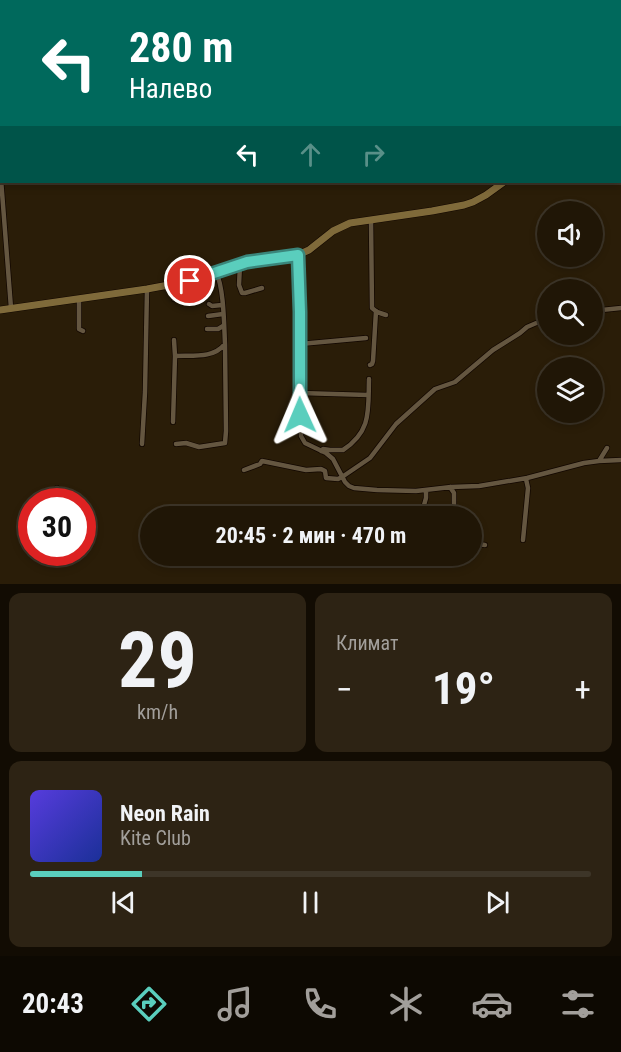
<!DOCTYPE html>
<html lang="ru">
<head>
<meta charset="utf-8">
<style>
  body { margin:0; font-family:"Roboto Condensed",sans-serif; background:#2d2314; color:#f1f3f6; height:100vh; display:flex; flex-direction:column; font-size:22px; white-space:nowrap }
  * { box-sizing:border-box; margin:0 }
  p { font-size:20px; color:#a29f9b }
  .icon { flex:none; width:33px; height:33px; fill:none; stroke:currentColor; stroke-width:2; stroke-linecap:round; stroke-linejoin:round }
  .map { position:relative; height:584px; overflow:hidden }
  .drawer { display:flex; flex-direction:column; gap:9px; padding:9px; background:#120c03; flex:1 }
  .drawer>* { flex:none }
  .guide { position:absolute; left:0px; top:0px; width:621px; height:183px; box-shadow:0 3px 9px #0003,0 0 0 2px #3d3528; background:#00695c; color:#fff; overflow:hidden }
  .buttons { position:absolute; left:537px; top:201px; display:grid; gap:12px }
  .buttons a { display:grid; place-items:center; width:66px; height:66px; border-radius:50%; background:#201606; box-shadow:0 3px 9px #0003,0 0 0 2px #3d3528; font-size:30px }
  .speed { position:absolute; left:18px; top:488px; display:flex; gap:12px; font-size:30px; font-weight:700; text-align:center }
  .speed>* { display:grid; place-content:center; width:78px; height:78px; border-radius:50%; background:#201606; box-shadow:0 3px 9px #0003,0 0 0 2px #3d3528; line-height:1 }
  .speed .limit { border:9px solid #d22; background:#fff; color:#111 }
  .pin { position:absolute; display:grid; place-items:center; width:51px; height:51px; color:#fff; margin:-26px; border:3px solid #fff; border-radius:50%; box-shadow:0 2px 6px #0007 }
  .me { position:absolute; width:66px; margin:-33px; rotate:359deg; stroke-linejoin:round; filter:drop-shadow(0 0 4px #0008) }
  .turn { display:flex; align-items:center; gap:21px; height:126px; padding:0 30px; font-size:27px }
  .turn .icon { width:78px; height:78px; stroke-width:2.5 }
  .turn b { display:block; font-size:42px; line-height:51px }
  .lanes { display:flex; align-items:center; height:57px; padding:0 30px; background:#0003; justify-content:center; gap:30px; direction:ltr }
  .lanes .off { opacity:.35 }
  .big { font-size:45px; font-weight:700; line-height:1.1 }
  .drawer .card { flex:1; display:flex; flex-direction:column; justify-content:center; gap:9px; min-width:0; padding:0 21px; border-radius:12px; background:#2d2314 }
  .drawer .dial { align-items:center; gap:0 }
  .dial b { font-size:78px; line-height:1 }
  .song { display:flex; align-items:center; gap:18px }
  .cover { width:72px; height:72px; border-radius:9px; background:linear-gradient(135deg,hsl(250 70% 55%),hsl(230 70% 35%)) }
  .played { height:6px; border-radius:3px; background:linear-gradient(90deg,#5acebd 20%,#3d3528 20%) }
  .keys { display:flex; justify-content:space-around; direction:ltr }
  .heat { display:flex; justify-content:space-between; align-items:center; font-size:33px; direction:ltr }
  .drawer .tiles { flex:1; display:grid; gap:9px; grid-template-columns:1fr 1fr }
  .card:last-child { grid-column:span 2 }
  .trip { position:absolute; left:140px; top:506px; width:342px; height:60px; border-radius:30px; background:#201606; box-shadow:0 3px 9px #0003,0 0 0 2px #3d3528; font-weight:700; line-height:60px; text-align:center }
  .tabs { display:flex; height:96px; justify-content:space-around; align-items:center; background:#0d0902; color:#a29f9b }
  .tabs .icon { width:42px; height:42px }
  .tabs .current { color:#5acebd }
  .tabs b { font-size:27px; color:#f1f3f6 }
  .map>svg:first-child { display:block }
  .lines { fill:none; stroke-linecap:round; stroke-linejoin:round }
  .street-casing { stroke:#120700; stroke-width:6 }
  .secondary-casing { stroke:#120700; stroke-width:8 }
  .street { stroke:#645640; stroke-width:4.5 }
  .secondary { stroke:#7f6a3a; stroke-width:7 }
  .route-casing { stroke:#3a867b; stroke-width:15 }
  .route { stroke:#5acebd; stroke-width:10 }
</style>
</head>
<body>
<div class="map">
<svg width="621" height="584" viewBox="0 0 621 584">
  <rect width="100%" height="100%" fill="#2a1d08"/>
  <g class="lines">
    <defs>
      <path id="street" d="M146,0V2
        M0,162H2
        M0,166L11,308
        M371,220L372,308L377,312L386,315
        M298,255L300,286L301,436L305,443L326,453L333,459L345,482L349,486L354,488L377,490L416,491L451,487L479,486L527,478L584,463L599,461L607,448
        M240,265L239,285L242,293H245L262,288
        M170,285L174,299
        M79,299V329L83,331
        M209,304L212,306L222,305
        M592,311L621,308
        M208,316L223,314
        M207,329H218L223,326
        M174,340L175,356C192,355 213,359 225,344C224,325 224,288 216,272
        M300,344L366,338
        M370,365L372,364L373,361L376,311
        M300,393L368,395
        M173,422L175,356
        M142,444L145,392L147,289
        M176,444L186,443L199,447L225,443L226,431L225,344
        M321,451L323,449L330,450H343C372,431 368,410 369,379
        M599,461L621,460
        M244,470L260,464L262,461L306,470L321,469L325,471L326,478L338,479L342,477L370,458L396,424L435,389L455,382L493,350L520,333L527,327L548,318
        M450,487L454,493V516
        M57,488L59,497L62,501
        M421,516L426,498V490
        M523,540L528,488L526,479
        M471,543L485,545"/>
      <path id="secondary" d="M620,98L621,97
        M0,310L147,289L190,281L247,263L298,255L309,250L333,231L350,223L432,211L464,205L473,202L486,195L504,182"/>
    </defs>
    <!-- street casing -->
    <use href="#street" class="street-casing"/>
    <!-- secondary casing -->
    <use href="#secondary" class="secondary-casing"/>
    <!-- street -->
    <use href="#street" class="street"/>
    <!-- secondary -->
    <use href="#secondary" class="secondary"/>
  </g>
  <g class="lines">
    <defs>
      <path id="route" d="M190,281L247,262L298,255L300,312V415"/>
    </defs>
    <!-- route casing -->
    <use href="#route" class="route-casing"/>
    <!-- route -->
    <use href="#route" class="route"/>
  </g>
</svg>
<div class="buttons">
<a><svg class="icon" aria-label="sound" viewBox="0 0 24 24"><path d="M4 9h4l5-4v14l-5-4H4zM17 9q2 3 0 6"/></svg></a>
<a><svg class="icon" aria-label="search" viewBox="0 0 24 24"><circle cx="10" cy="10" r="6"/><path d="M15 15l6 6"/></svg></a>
<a><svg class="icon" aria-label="layers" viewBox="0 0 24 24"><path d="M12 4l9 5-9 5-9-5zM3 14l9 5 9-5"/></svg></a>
</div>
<div class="speed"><div class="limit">30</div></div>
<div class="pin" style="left:190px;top:281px;background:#d93025"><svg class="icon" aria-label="arrive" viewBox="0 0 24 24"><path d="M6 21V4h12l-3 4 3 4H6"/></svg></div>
<svg class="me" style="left:300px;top:415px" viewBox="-20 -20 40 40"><path d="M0-17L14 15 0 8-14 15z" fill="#5acebd" stroke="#fff" stroke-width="4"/></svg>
<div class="trip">20:45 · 2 мин · 470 m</div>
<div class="guide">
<div class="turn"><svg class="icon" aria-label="left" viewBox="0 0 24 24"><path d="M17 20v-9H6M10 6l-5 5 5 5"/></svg><div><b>280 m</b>Налево</div></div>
<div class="lanes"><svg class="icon" aria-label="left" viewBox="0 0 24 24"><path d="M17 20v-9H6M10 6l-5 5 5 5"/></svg><svg class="icon off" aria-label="ahead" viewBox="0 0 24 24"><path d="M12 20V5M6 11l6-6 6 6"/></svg><svg class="icon off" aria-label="right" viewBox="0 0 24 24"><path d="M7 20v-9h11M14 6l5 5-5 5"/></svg></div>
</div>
</div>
<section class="drawer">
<div class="tiles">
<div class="card dial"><b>29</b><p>km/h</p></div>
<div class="card"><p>Климат</p>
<div class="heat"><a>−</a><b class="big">19°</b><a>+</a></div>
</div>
<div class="card">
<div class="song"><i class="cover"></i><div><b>Neon Rain</b><p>Kite Club</p></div></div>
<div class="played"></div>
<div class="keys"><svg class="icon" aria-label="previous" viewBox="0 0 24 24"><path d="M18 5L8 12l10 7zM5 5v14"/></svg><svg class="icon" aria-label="pause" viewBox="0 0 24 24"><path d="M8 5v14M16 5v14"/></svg><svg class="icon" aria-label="next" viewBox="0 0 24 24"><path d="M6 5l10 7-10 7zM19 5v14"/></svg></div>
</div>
</div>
</section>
<nav class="tabs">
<b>20:43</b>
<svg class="icon current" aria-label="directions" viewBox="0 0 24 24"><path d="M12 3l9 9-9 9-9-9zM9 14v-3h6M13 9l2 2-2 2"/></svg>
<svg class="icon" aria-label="music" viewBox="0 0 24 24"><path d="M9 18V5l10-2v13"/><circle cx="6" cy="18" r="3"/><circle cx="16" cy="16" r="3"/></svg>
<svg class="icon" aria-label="phone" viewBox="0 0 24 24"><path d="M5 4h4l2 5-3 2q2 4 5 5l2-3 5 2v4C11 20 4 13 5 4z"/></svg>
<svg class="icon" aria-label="climate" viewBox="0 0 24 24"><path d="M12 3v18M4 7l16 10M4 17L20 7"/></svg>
<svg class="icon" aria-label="car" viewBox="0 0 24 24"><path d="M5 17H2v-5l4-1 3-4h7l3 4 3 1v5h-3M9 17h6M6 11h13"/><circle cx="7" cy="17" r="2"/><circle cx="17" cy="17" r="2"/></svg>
<svg class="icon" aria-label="filters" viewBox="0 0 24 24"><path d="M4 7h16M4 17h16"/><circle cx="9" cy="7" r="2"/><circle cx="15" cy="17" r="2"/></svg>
</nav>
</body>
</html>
